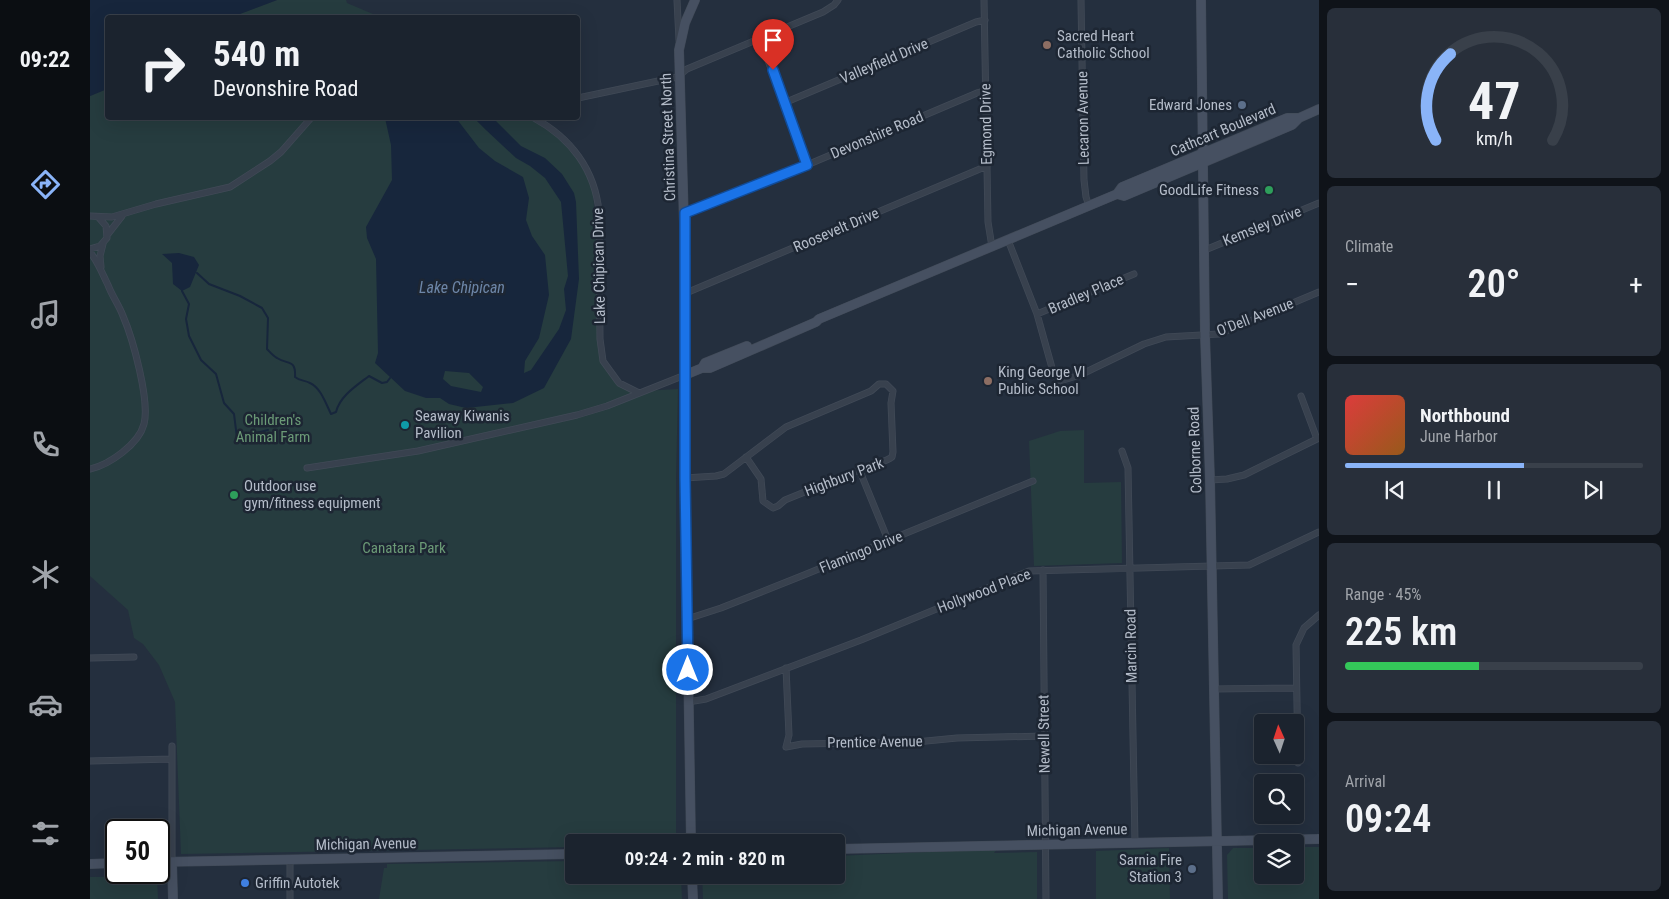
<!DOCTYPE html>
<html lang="en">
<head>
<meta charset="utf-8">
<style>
  body { margin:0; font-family:"Roboto Condensed",sans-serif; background:#282f3a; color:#f1f3f6; height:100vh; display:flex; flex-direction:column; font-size:19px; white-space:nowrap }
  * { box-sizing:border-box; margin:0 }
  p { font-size:16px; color:#a0a4aa }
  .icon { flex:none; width:28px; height:28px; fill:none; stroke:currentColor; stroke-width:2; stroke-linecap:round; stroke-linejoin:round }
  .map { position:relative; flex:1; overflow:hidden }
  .sheet { display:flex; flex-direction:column; gap:8px; padding:8px; background:#0f1319; width:350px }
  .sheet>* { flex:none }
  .top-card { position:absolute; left:15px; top:15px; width:475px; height:105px; border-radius:5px; box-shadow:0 5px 20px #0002,0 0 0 1px #39404a; background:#1b232e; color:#f1f3f6; overflow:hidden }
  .needle { width:32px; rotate:357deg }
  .controls { position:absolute; left:1164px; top:714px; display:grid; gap:10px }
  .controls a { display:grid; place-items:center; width:50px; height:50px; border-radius:5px; background:#1b232e; box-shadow:0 5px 20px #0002,0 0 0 1px #39404a; font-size:25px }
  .speed { position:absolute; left:15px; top:819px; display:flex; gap:10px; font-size:25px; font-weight:700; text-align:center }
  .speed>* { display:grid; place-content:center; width:65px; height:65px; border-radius:50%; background:#1b232e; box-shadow:0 5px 20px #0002,0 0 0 1px #39404a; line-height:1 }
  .speed .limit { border:2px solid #111; border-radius:8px; background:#fff; color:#111 }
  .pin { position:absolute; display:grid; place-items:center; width:42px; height:42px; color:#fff; margin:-51px -21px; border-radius:50% 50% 50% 0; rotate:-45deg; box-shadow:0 0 5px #0007 }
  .pin .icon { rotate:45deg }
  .me { position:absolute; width:55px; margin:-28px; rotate:0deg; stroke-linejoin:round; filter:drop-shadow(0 0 4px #0008) }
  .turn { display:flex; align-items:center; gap:18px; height:105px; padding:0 25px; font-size:22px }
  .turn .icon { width:65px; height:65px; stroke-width:2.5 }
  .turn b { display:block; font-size:35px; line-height:42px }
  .big { font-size:38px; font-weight:600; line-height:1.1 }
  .sheet .widget { flex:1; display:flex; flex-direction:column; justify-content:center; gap:8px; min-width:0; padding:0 18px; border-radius:8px; background:#282f3a }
  .sheet .dial { align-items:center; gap:0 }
  .dial svg { height:130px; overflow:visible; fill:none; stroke:#39404a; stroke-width:7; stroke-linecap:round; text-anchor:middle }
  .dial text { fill:#f1f3f6; stroke:none }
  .song { display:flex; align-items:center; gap:15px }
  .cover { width:60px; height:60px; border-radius:8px; background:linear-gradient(135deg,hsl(0 70% 55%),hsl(30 70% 35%)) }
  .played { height:5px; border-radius:2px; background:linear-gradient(90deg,#8ab4f8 60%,#39404a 60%) }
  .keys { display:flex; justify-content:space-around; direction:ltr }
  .heat { display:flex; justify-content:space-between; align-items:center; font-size:28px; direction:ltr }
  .charge { height:8px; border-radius:4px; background:linear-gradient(90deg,#34c759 45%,#39404a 0) }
  .trip { position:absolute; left:475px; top:834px; width:280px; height:50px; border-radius:5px; background:#1b232e; box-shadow:0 5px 20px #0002,0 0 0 1px #39404a; font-weight:600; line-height:50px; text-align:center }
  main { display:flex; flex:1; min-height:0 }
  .tabs { display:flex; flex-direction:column; width:90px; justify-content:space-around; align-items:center; background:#0b0e12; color:#a0a4aa }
  .tabs .icon { width:35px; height:35px }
  .tabs .active { color:#8ab4f8 }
  .tabs b { font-size:22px; color:#f1f3f6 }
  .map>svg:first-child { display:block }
  .green { fill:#263c3f }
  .water { fill:#17263c; fill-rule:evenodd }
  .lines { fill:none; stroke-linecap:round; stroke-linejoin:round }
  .stream { stroke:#17263c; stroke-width:2 }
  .street-casing { stroke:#414a57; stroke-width:7 }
  .secondary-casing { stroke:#414a57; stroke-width:10 }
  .street { stroke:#38414e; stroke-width:5.5 }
  .secondary { stroke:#465061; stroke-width:9 }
  .route-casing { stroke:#114b97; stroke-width:12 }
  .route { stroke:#1a73e8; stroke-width:9 }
  .education-dot { fill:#8d6e63; stroke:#1d2633; stroke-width:2 }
  .service-dot { fill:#5c6f8a; stroke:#1d2633; stroke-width:2 }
  .leisure-dot { fill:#2e9e5b; stroke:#1d2633; stroke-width:2 }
  .culture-dot { fill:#0f9aa8; stroke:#1d2633; stroke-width:2 }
  .shop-dot { fill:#3f7fe0; stroke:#1d2633; stroke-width:2 }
  .labels { text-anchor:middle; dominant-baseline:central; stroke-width:5; stroke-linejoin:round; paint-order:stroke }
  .poi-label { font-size:15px; fill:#b4bcc9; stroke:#1d2633; text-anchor:start }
  .street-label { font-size:15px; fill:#b4bcc9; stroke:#1d2633 }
  .park-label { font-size:15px; fill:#6b9a76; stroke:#1d2633 }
  .water-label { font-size:16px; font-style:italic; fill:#6d86a8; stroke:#1d2633 }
</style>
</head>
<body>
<main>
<nav class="tabs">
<b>09:22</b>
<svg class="icon active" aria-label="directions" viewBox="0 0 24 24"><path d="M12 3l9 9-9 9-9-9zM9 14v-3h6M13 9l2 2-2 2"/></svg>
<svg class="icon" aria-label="music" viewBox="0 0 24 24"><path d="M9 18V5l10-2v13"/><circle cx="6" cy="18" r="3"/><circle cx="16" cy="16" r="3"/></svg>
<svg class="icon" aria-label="phone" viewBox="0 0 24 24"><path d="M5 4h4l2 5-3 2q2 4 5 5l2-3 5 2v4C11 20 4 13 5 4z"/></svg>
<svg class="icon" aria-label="climate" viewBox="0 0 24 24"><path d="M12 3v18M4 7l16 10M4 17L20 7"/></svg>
<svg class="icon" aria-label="car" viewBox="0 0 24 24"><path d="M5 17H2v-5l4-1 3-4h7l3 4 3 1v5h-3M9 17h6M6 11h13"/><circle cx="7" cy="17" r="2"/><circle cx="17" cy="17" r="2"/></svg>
<svg class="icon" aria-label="filters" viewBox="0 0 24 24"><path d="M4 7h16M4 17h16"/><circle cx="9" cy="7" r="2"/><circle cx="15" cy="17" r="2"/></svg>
</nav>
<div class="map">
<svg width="1229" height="899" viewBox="0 0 1229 899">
  <rect width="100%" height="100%" fill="#242f3e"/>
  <!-- green -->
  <path class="green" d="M187,0H256L257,3L290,17L148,18L149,14Z
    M17,89L18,118H444L468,133L489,157L503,189L511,339L515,360L531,383L553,391L588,389L586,479V842H484V847L91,854L85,702L69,665L53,644L44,638L38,610L0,576V96Z
    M994,430V483L1031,482L1032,563L944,566L939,441L970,431Z
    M1205,847H1229V899H1138L1137,855L1143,848H1172V875H1205Z
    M1079,848L1080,899H1006V851Z
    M907,849L904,853L947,852V899H613L612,875H746V856Z
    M484,861V875H591L592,899H289L294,868H297V864Z
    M67,876L68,899H0V877Z"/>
  <!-- water -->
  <path class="water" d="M0,0H187L150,14L148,17L18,18L17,89L0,96Z
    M295,118H366L389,148L405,161L433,177L439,198L436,220L442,236L455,255L459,295L449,338L435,361L434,373L441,370L469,329L476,310L474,289L478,276L471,202L455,178L440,166L426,158L396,130L384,118H403L431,146L455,158L472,174L484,193L486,202L489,279L481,339L454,388L423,403L376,408L359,404L350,398H336L315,391L285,363L288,353L286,259L277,238L276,227L302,180L301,145ZM355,371L379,373L393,387L391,392L361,386L353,379Z
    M89,253L104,257L109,265L100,287L92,291L83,284L82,263L72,254Z"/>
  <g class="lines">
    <!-- stream -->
    <path class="stream" d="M107,273L119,284L150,296L172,308L178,318L177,349C180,352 183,356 187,358C198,365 206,359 205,377C210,381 214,380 220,383C231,388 236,404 241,414L246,412C250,396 266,386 279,376L292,383L297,382L300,378
      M92,291L99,304L96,319L99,336L111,360L126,374L134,403L144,414L147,438L178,430"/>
    <defs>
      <path id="street" d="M587,0L589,40
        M894,0L898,222L902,247
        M991,0L994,180L996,197L999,206
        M670,39L717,165
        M488,98L587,77L597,69L733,12L744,5L748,0
        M694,103L886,22L895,20
        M444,118C481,138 505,170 509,212L510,339L513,361L529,383L549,393
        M595,213L717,165L887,93L895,91
        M0,216L22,217L66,204L140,187L180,161L191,152L221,118
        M18,234L32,216
        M918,240L947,314L964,375L970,381L990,375L1054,344L1076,337L1129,334L1229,292
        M0,249L10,246L17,238L16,226L9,218
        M1115,250L1229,203
        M0,252C8,262 12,273 18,285C22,296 29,305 33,316C43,339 60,401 54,424C49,444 19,465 0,469
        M11,267L10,256L13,244
        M596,293L897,166
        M947,314L1044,274
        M1211,396L1227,439
        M1032,451L1038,468L1045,843
        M217,468L328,451L487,415L517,406L595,375
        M769,469L798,540
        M595,478L626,476L634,474L696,427L781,391L789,384H796L803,391L801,403L803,452L802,457C796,462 785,463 776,467C749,478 722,489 695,500L688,506L683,508L673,501L671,479L656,457
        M1120,480L1137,479L1154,475L1229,438
        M953,570L956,899
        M597,619L631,608L714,575L943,481
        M0,658L44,657
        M696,668L699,735L696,747L712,744L826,742L867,738L954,736
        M1124,689L1206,688
        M598,702L616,699L771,640L939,571L1159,565L1229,532
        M82,746V862
        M0,761L82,759
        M1208,763L1206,645L1214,628L1229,615
        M200,859V899"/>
      <path id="secondary" d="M1111,0L1115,335L1120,480L1128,899
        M1027,194L1032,187L1197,118H1209L1229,109
        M1027,194L1034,196L1202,125L1209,118
        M612,368L615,363L657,346
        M595,375L612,368H620L726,322L729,319L1027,194
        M601,842L595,478L596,293L589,50L595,23L605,0
        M746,849L1229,839
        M69,862L484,854
        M82,862L83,899
        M0,864L26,863
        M602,875L603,899"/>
    </defs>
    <!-- street casing -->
    <use href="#street" class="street-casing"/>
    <!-- secondary casing -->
    <use href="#secondary" class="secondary-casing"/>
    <!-- street -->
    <use href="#street" class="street"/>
    <!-- secondary -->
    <use href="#secondary" class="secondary"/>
  </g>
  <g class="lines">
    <defs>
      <path id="route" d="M598,670L595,478V213L717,165L683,70"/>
    </defs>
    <!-- route casing -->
    <use href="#route" class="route-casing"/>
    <!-- route -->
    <use href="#route" class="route"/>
  </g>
  <!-- markers -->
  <g class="education-dot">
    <circle cx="957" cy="45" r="5"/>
    <circle cx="898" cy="381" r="5"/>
  </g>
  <g class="service-dot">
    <circle cx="1152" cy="105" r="5"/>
    <circle cx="1102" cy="869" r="5"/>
  </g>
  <g class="leisure-dot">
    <circle cx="1179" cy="190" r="5"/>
    <circle cx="144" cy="495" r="5"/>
  </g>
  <circle class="culture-dot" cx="315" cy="425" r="5"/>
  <circle class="shop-dot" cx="155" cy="883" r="5"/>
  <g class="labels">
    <!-- poi labels -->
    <g class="poi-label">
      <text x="967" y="36">Sacred Heart<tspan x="967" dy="17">Catholic School</tspan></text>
      <text x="1142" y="105" text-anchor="end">Edward Jones</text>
      <text x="1169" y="190" text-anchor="end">GoodLife Fitness</text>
      <text x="908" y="372">King George VI<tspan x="908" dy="17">Public School</tspan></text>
      <text x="325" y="416">Seaway Kiwanis<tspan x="325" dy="17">Pavilion</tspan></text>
      <text x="154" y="486">Outdoor use<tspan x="154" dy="17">gym/fitness equipment</tspan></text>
      <text x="1092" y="860" text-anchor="end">Sarnia Fire<tspan x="1092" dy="17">Station 3</tspan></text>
      <text x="165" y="883">Griffin Autotek</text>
    </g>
    <!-- street labels -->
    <g class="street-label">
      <text transform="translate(794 61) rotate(-23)">Valleyfield Drive</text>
      <text transform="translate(993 118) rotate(-91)">Lecaron Avenue</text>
      <text transform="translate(896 124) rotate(-91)">Egmond Drive</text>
      <text transform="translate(1133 130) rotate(-23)">Cathcart Boulevard</text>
      <text transform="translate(787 135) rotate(-23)">Devonshire Road</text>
      <text transform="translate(578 137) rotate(-92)">Christina Street North</text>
      <text transform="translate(1172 226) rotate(-22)">Kemsley Drive</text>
      <text transform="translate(746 230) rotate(-23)">Roosevelt Drive</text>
      <text transform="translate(509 266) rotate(-91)">Lake Chipican Drive</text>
      <text transform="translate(996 294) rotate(-23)">Bradley Place</text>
      <text transform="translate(1165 317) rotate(-21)">O'Dell Avenue</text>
      <text transform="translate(1105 450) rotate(-92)">Colborne Road</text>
      <text transform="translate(754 477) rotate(-21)">Highbury Park</text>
      <text transform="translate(771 552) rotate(-22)">Flamingo Drive</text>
      <text transform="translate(894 591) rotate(-21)">Hollywood Place</text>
      <text transform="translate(1041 646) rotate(-91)">Marcin Road</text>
      <text transform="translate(954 734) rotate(-91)">Newell Street</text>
      <text transform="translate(785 742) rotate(-1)">Prentice Avenue</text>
      <text transform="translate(987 830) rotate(-1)">Michigan Avenue</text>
      <text transform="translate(276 844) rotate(-1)">Michigan Avenue</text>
    </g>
    <!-- park labels -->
    <g class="park-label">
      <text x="183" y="420">Children's<tspan x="183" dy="17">Animal Farm</tspan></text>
      <text x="314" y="548">Canatara Park</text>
    </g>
    <!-- water labels -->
    <g class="water-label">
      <text x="372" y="287">Lake Chipican</text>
    </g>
  </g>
</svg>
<div class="controls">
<a><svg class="needle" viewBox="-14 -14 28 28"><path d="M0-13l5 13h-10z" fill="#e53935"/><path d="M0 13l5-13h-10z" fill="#a0a4aa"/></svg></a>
<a><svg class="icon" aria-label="search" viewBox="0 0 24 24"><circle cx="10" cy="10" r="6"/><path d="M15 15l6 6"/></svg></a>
<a><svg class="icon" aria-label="layers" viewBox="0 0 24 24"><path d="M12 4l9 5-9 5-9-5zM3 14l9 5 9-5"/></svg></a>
</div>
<div class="speed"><div class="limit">50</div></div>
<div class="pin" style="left:683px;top:70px;background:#d93025"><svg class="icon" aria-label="arrive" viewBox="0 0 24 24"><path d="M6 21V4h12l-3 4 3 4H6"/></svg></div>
<svg class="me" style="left:598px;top:670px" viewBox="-20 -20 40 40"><circle r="17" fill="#1a73e8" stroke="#fff" stroke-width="3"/><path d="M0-11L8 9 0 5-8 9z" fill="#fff"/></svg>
<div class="trip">09:24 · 2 min · 820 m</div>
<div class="top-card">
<div class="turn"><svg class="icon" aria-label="right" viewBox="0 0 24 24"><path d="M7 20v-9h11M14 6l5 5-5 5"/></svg><div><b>540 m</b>Devonshire Road</div></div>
</div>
</div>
<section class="sheet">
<div class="widget dial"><svg viewBox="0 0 100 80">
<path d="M14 69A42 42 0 1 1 86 69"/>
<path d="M14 69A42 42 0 0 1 23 16" stroke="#8ab4f8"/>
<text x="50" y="56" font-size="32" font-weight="700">47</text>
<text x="50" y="72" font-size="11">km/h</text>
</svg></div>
<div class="widget"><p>Climate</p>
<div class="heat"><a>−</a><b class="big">20°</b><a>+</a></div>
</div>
<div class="widget">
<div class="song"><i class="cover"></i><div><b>Northbound</b><p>June Harbor</p></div></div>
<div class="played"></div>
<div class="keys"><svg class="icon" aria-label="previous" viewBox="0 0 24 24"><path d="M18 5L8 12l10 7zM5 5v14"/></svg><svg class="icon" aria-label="pause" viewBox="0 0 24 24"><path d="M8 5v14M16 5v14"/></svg><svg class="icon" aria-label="next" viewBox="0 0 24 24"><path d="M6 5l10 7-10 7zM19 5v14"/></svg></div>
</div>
<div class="widget"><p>Range · 45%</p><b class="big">225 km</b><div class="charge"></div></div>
<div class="widget"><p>Arrival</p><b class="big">09:24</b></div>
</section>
</main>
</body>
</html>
